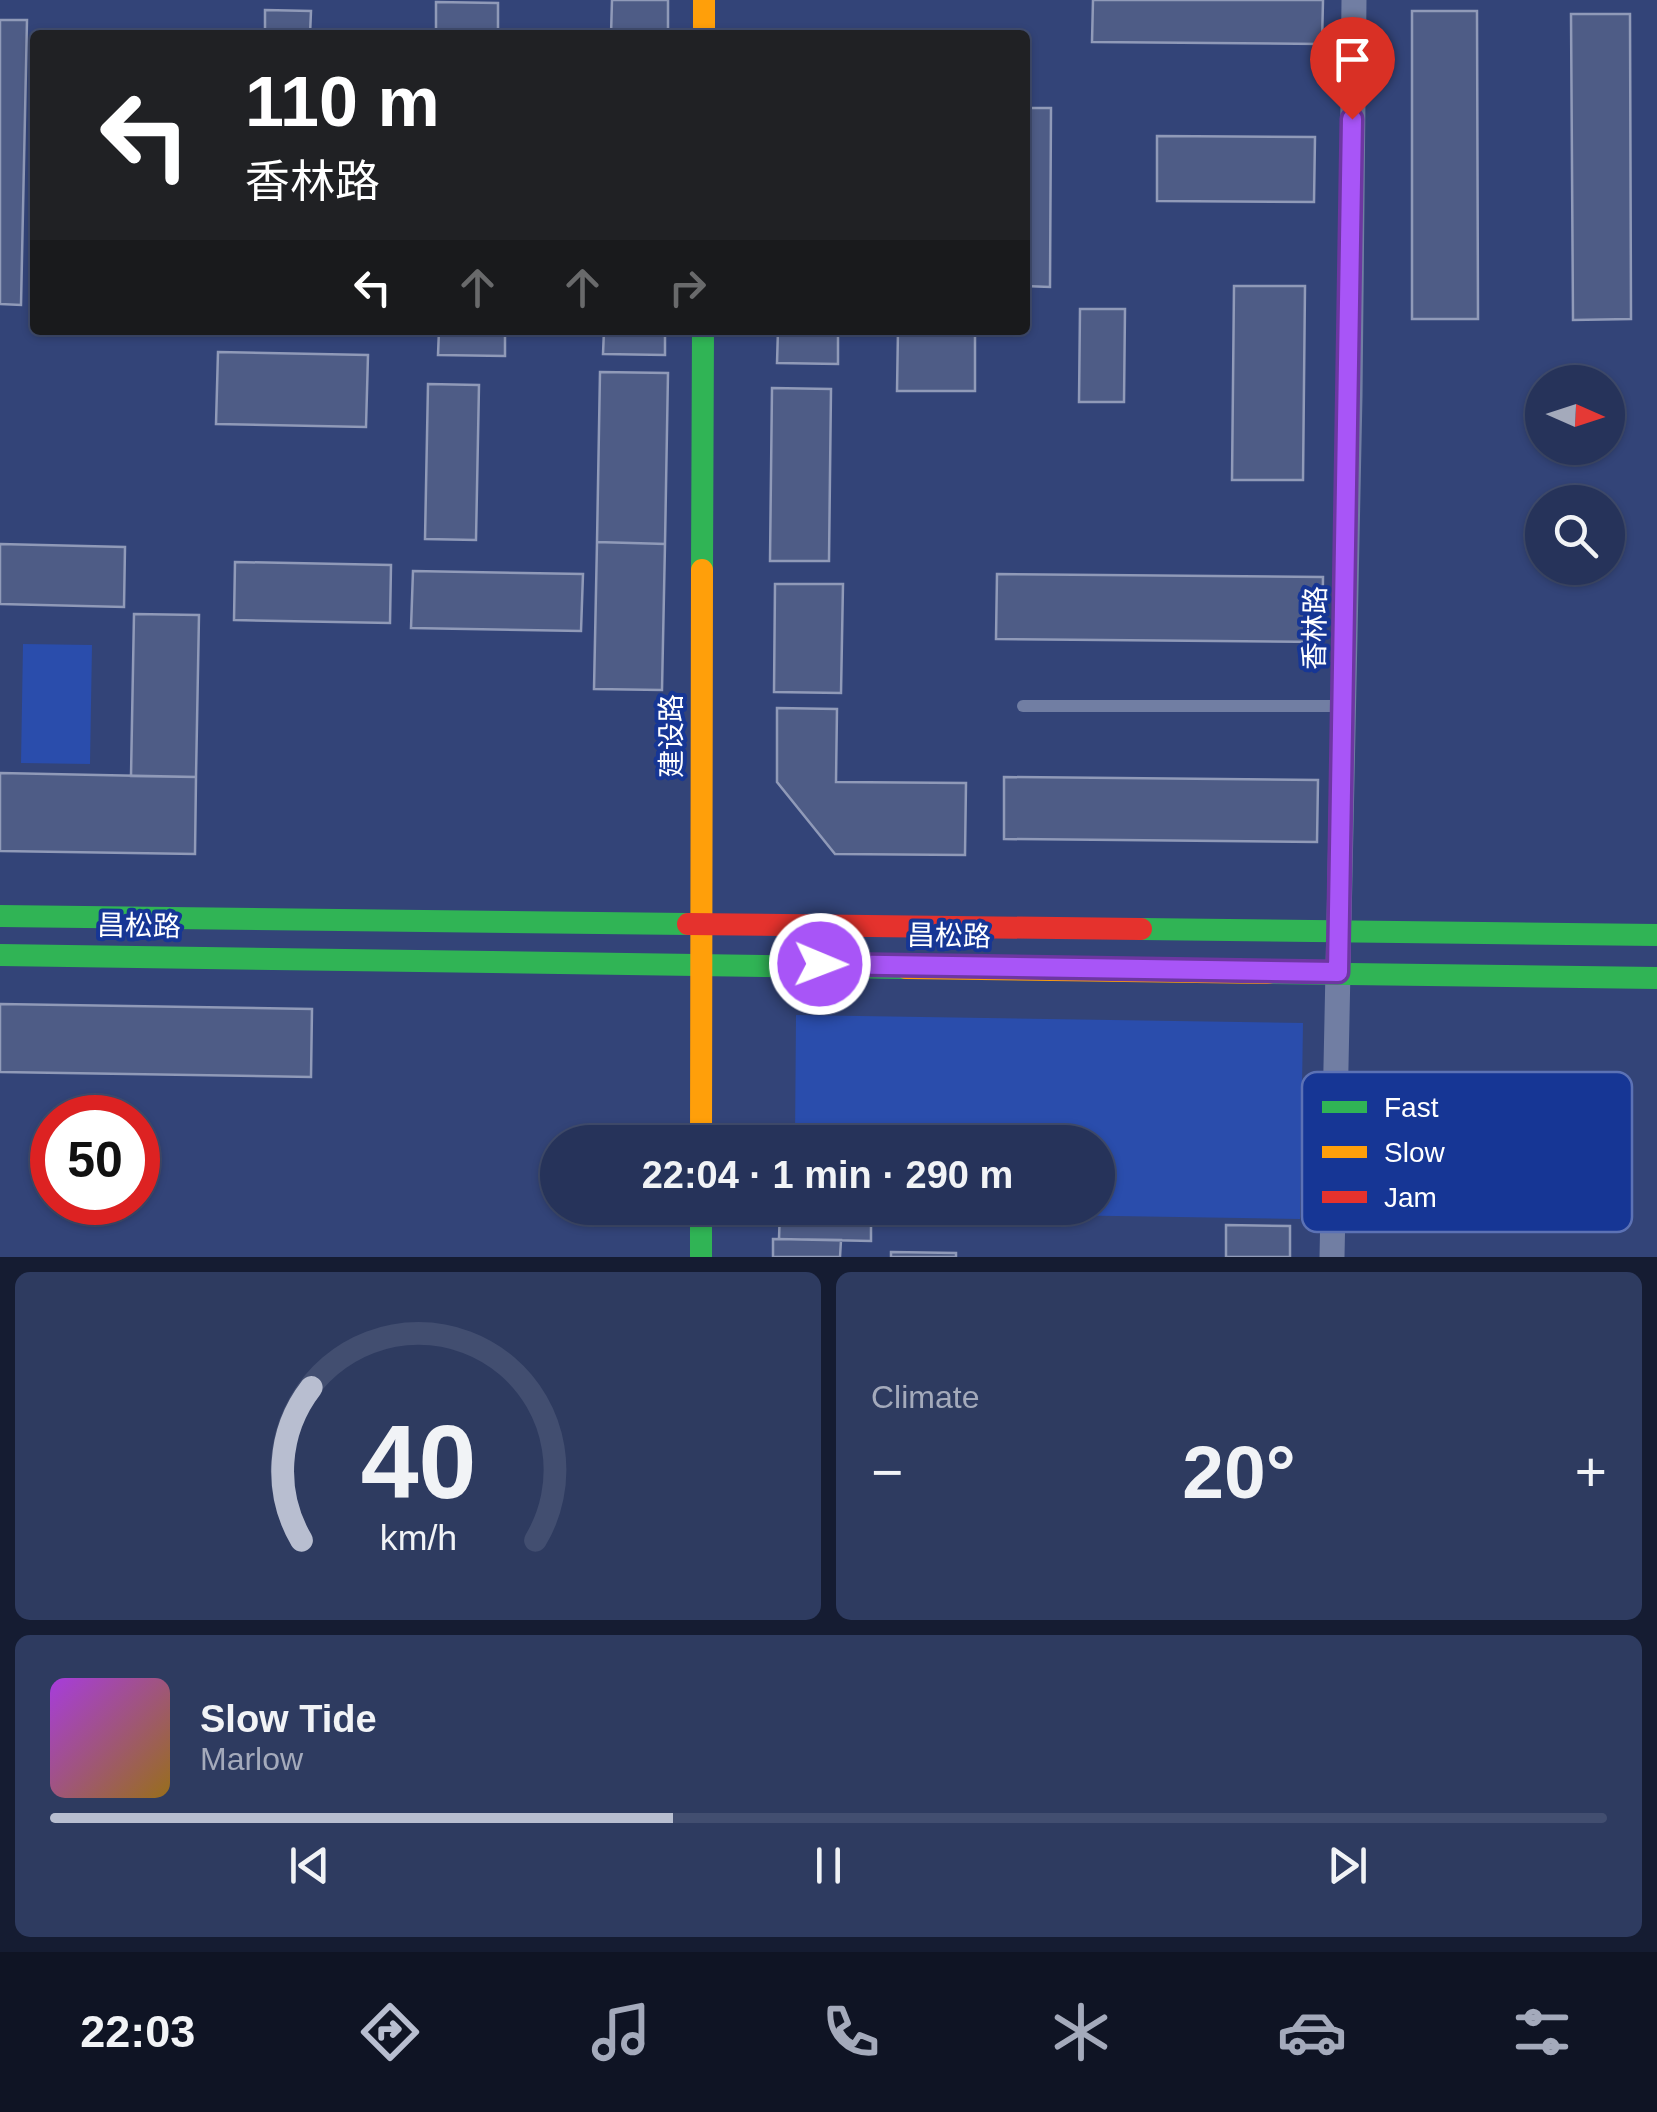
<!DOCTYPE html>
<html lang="en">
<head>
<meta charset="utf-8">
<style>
  body { margin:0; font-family:Arial,"Noto Sans SC",sans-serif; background:#2e3b60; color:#f1f3f6; height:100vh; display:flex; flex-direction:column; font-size:38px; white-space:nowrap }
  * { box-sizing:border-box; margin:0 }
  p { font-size:32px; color:#a4aabb }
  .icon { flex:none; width:55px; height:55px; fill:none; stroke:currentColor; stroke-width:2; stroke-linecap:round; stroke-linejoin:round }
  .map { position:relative; height:1257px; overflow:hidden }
  .details { display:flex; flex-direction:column; gap:15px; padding:15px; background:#151c32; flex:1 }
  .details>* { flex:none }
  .guide { position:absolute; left:30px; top:30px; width:1000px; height:305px; border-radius:10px; box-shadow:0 2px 8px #0004,0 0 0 2px #424e70; background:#202124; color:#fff; overflow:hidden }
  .needle { width:65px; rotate:93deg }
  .tools { position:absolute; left:1525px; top:365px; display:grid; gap:20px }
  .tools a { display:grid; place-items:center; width:100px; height:100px; border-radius:50%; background:#26335a; box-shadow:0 2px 8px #0004,0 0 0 2px #424e70; font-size:50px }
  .speed { position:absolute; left:30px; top:1095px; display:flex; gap:20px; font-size:50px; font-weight:700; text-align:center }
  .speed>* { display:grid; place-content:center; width:130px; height:130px; border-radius:50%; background:#26335a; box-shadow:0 2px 8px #0004,0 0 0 2px #424e70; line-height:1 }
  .speed .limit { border:15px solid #d22; background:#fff; color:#111 }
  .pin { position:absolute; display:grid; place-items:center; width:85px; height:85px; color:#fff; margin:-102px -42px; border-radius:50% 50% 50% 0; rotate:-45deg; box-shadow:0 0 10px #0007 }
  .pin .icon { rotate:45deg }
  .me { position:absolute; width:110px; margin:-55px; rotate:91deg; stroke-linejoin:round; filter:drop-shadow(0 0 8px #0008) }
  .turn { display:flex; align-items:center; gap:35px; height:210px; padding:0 50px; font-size:45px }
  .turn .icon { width:130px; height:130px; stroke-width:2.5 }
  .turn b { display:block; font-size:70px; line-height:85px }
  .lanes { display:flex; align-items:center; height:95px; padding:0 50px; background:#0003; justify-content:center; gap:50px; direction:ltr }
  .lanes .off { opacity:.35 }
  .big { font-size:75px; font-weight:600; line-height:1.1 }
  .details .tile { flex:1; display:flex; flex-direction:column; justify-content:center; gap:15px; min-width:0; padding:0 35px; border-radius:15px; background:#2e3b60 }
  .details .dial { align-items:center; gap:0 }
  .dial svg { height:260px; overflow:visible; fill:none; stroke:#424e70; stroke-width:7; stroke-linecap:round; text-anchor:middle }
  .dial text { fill:#f1f3f6; stroke:none }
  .song { display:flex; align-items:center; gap:30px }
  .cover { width:120px; height:120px; border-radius:15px; background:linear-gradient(135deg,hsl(280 70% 55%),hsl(40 70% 35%)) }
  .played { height:10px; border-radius:5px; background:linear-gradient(90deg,#b8bed0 40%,#424e70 40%) }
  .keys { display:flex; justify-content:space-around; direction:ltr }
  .heat { display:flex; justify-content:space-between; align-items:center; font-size:55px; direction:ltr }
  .details .tiles { flex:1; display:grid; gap:15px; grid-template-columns:1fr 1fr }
  .tile:last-child { grid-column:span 2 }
  .trip { position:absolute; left:540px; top:1125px; width:575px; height:100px; border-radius:50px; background:#26335a; box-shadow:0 2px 8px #0004,0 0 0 2px #424e70; font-weight:600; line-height:100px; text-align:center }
  .menu { display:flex; height:160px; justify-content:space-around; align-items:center; background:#0f1424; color:#a4aabb }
  .menu .icon { width:70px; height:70px }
  .menu .selected { color:#b8bed0 }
  .menu b { font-size:45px; color:#f1f3f6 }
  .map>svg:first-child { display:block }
  .green { fill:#2a4dac }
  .building { fill:#4e5c86; stroke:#909ab8; stroke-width:2.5 }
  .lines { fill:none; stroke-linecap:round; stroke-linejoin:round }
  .lane { stroke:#717ea3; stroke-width:12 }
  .street { stroke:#717ea3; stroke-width:25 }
  .fast { stroke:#30b455; stroke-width:22 }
  .slow { stroke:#ff9f0a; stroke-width:22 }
  .jam { stroke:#e5322d; stroke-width:22 }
  .route-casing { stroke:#6d37a1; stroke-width:25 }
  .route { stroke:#a855f7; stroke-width:18 }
  .labels { text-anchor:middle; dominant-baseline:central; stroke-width:8; stroke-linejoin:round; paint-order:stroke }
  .street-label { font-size:28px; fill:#fff; stroke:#163695 }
  .key { fill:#163695; stroke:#5c72b5; stroke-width:2.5 }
  .key-label { font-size:28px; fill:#fff }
</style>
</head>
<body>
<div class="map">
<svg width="1657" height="1257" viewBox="0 0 1657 1257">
  <rect width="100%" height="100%" fill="#334478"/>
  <!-- green -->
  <path class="green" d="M23,644L92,645L90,764L21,763Z
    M796,1015L1303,1023L1300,1219L1053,1215V1208H1098V1142H795Z"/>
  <!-- building -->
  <path class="building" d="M612,0H668V35H611Z
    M1093,0H1323L1322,44L1092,42Z
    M436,2L498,3V35H436Z
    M265,10L311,11L310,35H265Z
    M1412,11H1477L1478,319H1412Z
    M1571,14H1630L1631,319L1573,320Z
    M0,20H27L21,305L0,304Z
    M1025,108H1051L1050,287L1025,286Z
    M1157,136L1315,137L1314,202L1157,201Z
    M1234,286H1305L1303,480H1232Z
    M1080,309H1125L1124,402H1079Z
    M439,330H505V356L438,355Z
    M604,330H665V355L603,354Z
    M778,330H838V364L777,363Z
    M898,330H975V391H897Z
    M218,352L368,355L366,427L216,424Z
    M600,372L668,373L665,544L597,542Z
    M428,384L479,385L476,540L425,539Z
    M772,388L831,389L829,561H770Z
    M597,542L665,544L662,690L594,689Z
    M0,544L125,547L124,607L0,604Z
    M235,562L391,565L390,623L234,620Z
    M413,571L583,574L581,631L411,628Z
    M997,574L1323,577L1322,642L996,639Z
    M775,584H843L841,693L774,692Z
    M134,614L199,615L196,777L131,776Z
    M777,708L837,709L836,782L966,783L965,855L835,854L777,782Z
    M0,773L196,777L195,854L0,851Z
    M1004,777L1318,780L1317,842L1004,839Z
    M0,1004L312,1009L311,1077L0,1072Z
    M780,1208H871V1241L779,1239Z
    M1226,1225L1290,1226V1257H1226Z
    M773,1239L841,1240L840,1257H773Z
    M891,1252L956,1253V1257H891Z"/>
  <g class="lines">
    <!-- lane -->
    <path class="lane" d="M1023,706H1343"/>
    <!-- street -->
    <path class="street" d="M1332,1257L1350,396L1354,0"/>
    <!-- fast -->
    <path class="fast" d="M702,570L703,330
      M0,916L688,924
      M1141,929L1657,935
      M0,955L906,968
      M1268,973L1657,978
      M701,1208V1257"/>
    <!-- slow -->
    <path class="slow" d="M704,0V35
      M906,968L1268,973
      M701,1142L702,570"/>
    <!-- jam -->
    <path class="jam" d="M688,924L1141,929"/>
  </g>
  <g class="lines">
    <defs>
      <path id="route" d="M820,964L1338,972L1352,119"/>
    </defs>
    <!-- route casing -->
    <use href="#route" class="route-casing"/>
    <!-- route -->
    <use href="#route" class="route"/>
  </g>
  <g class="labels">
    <!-- street labels -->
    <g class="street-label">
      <text transform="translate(1315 628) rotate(-89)">香林路</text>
      <text transform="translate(671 736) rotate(-90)">建设路</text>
      <text transform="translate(139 926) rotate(1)">昌松路</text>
      <text transform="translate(949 936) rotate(1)">昌松路</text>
    </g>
  </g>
  <!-- legend -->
  <rect x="1302" y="1072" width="330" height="160" rx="15" class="key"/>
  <rect x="1322" y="1101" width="45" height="12" fill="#30b455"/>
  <rect x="1322" y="1146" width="45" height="12" fill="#ff9f0a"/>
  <rect x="1322" y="1191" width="45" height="12" fill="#e5322d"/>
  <g class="key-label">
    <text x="1384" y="1117">Fast</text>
    <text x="1384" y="1162">Slow</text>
    <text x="1384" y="1207">Jam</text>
  </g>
</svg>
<div class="tools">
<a><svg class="needle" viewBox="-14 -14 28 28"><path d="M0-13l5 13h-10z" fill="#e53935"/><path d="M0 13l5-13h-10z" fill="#a4aabb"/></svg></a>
<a><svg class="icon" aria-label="search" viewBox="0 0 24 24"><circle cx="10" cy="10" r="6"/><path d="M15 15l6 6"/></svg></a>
</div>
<div class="speed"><div class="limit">50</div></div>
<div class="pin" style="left:1352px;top:119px;background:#d93025"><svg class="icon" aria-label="arrive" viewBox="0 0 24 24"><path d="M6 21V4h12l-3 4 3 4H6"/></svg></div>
<svg class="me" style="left:820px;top:964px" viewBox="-20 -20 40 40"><circle r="17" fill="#a855f7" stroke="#fff" stroke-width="3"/><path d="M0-11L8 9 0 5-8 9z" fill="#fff"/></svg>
<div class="trip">22:04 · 1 min · 290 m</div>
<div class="guide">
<div class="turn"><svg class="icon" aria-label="left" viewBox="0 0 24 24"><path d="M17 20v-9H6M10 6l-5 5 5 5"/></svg><div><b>110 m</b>香林路</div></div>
<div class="lanes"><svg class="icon" aria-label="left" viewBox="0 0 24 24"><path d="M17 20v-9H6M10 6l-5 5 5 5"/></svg><svg class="icon off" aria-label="ahead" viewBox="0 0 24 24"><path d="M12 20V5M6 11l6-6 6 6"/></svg><svg class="icon off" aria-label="ahead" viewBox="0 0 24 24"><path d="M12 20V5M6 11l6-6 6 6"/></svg><svg class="icon off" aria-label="right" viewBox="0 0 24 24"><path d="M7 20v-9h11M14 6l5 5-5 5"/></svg></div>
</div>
</div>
<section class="details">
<div class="tiles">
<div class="tile dial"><svg viewBox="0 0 100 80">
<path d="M14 69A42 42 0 1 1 86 69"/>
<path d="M14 69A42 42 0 0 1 17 22" stroke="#b8bed0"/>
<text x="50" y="56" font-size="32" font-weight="700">40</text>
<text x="50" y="72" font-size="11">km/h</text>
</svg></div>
<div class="tile"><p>Climate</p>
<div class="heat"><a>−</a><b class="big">20°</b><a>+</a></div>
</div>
<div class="tile">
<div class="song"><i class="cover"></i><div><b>Slow Tide</b><p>Marlow</p></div></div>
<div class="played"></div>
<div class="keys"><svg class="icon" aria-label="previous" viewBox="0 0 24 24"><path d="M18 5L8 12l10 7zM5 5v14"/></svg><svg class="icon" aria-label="pause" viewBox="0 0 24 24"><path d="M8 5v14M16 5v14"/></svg><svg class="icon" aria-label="next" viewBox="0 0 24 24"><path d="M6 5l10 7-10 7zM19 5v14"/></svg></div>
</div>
</div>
</section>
<nav class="menu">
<b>22:03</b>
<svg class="icon selected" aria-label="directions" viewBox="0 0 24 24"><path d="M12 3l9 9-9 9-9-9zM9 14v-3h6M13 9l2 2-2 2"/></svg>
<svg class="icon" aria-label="music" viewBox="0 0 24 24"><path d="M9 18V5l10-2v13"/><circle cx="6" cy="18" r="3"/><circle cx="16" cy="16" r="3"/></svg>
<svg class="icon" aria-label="phone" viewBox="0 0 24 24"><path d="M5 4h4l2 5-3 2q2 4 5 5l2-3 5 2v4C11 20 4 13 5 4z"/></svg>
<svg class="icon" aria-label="climate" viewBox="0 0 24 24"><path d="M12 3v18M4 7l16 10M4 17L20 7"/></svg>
<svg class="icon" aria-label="car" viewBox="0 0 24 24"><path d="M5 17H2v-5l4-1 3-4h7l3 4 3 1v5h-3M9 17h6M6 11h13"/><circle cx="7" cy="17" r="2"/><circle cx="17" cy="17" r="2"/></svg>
<svg class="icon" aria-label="filters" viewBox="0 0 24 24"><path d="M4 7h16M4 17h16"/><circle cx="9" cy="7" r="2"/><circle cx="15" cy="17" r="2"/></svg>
</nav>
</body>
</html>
